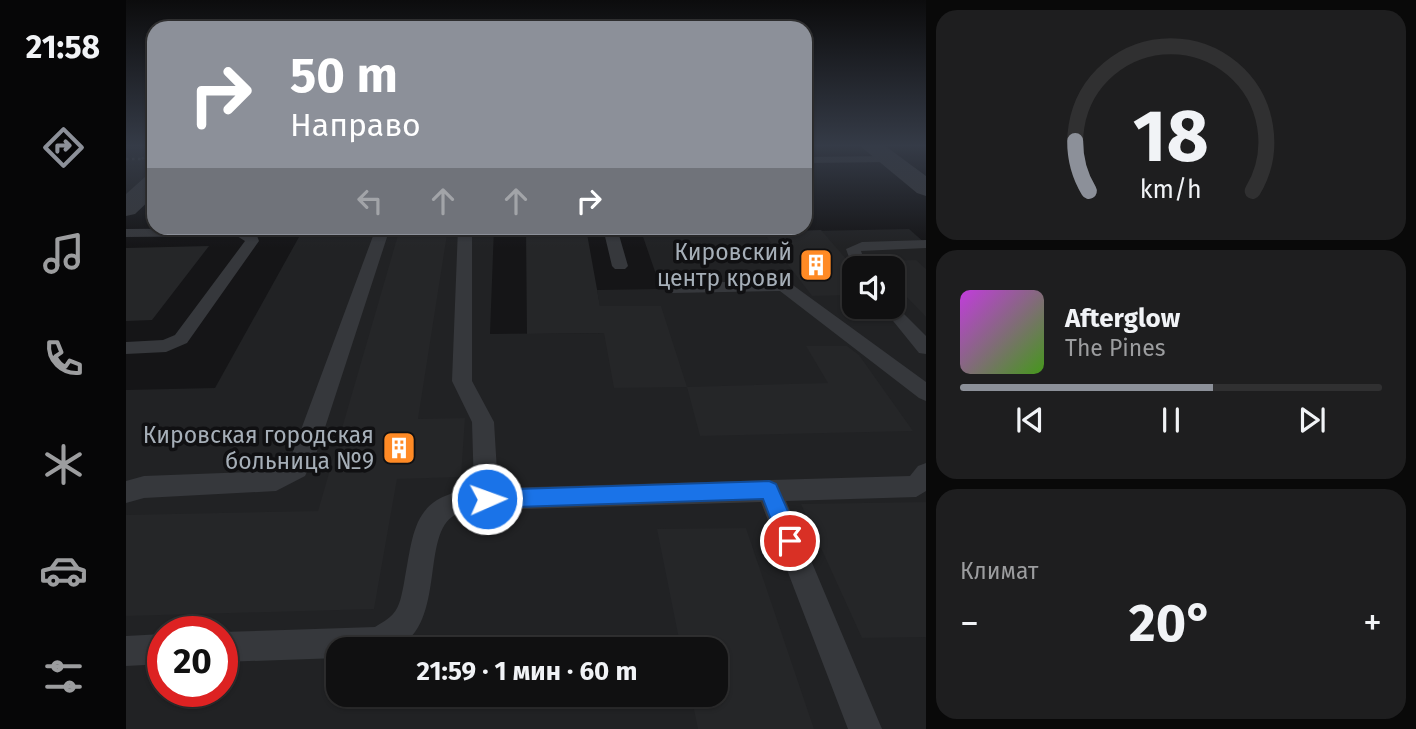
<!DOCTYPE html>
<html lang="ru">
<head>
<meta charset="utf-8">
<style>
  body { margin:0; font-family:"Fira Sans",sans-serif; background:#1e1e1f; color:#f1f3f6; height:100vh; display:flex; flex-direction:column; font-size:26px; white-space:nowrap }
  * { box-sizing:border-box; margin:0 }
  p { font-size:23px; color:#9c9d9f }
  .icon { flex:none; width:38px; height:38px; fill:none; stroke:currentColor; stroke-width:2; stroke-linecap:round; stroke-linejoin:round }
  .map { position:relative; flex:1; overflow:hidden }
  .sheet { display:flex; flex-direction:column; gap:10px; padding:10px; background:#090909; width:490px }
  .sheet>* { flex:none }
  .hud { position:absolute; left:21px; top:21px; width:665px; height:214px; border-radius:21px; box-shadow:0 2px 5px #0004,0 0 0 2px #303031; background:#8c9099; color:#fff; overflow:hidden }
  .buttons { position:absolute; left:716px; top:256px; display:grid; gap:14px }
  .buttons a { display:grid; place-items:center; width:63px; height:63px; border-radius:14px; background:#101011; box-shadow:0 2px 5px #0004,0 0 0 2px #303031; font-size:35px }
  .speed { position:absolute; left:21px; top:616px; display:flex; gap:14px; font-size:35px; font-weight:700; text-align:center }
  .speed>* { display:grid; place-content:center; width:91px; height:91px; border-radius:50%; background:#101011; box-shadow:0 2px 5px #0004,0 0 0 2px #303031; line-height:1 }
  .speed .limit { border:10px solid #d22; background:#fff; color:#111 }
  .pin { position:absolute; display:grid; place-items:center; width:60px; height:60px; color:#fff; margin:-30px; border:4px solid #fff; border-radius:50%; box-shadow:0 2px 7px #0007 }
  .me { position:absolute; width:77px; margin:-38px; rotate:88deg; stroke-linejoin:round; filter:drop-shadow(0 0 5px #0008) }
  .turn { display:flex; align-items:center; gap:24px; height:147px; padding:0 28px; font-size:32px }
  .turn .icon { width:91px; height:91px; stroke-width:2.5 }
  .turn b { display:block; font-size:49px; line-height:60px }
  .lanes { display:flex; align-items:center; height:66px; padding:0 28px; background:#0003; justify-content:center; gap:35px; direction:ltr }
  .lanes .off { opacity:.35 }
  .big { font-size:52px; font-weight:700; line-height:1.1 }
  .sheet .tile { flex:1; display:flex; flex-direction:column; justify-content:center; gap:10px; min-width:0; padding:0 24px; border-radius:21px; background:#1e1e1f }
  .sheet .dial { align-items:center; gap:0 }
  .dial svg { height:182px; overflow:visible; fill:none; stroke:#303031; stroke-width:7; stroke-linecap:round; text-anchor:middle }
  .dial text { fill:#f1f3f6; stroke:none }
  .song { display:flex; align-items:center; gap:21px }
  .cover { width:84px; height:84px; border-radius:10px; background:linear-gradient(135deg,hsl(290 70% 55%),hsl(100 70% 35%)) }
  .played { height:7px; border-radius:4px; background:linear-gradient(90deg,#8c9099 60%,#303031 60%) }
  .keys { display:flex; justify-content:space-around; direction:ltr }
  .heat { display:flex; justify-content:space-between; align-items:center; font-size:38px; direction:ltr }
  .trip { position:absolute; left:200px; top:637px; width:402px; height:70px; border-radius:21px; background:#101011; box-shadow:0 2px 5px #0004,0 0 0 2px #303031; font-weight:700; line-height:70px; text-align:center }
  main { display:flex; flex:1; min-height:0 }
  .tabs { display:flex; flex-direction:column; width:126px; justify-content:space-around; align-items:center; background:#060607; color:#9c9d9f }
  .tabs .icon { width:49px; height:49px }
  .tabs .on { color:#8c9099 }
  .tabs b { font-size:32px; color:#f1f3f6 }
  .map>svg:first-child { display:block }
  .built { fill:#212224; fill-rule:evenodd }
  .building { fill:#252628 }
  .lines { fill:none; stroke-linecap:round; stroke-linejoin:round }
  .path { stroke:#3c3f44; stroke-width:2.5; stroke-dasharray:2.5 3.5; stroke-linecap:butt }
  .lane { fill:#36383c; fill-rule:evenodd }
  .street { fill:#36383c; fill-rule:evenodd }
  .route { fill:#1a73e8; stroke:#114b97; stroke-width:2 }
  .labels { text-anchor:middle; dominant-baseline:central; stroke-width:7; stroke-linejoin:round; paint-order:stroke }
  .poi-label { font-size:23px; fill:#a6afb8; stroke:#101012; text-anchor:end }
</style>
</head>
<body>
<main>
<nav class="tabs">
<b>21:58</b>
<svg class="icon on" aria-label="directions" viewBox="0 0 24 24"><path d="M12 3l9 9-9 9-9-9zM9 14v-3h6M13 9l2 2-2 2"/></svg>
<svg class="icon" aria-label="music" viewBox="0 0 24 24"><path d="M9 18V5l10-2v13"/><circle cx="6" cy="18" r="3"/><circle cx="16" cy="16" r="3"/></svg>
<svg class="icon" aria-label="phone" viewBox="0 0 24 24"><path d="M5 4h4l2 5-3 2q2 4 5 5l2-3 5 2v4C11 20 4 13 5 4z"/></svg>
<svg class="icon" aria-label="climate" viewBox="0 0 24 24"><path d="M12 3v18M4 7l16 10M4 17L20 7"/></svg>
<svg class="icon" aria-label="car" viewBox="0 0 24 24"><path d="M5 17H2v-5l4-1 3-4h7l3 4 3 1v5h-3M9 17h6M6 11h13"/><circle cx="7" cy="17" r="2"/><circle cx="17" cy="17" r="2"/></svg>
<svg class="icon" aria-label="filters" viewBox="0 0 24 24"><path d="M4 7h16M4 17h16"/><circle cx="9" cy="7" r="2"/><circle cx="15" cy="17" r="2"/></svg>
</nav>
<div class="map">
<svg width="800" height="729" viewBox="0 0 800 729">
  <rect width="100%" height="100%" fill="#151517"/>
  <!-- built -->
  <path class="built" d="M0,145H28V172L0,197Z
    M178,228H368L364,334L478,333L471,290L535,289L514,228H617L637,232L783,229L800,244V729H0V390L89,388ZM728,268H766V306H728ZM37,632H96V691H37ZM212,649H590V695H212Z"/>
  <!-- building -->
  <path class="building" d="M274,228H322L292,419L339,418L335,477L271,479L248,609L0,616V515L192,511Z
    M400,228H460L474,306H535L561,387L488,388L478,333L401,334Z
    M695,230L721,260L728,274V295L686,296L637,232Z
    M83,246L26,320L0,321V248Z
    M790,260L800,269V317L774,290H766V268H743L741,261Z
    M680,346H721L733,355L787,431L574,436L561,387L702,383Z
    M800,502V637L736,638L675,504Z
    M620,528L688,729H572L565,695H590V649H555L531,529Z"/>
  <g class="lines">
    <!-- path -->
    <path class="path" d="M0,159H17
      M16,159L28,149"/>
    <!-- lane -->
    <path class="lane" d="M679,157L763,156L769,159L763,162L679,163Z
      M112,228L130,233L133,241L61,343L40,352L0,354V342L37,340L49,335L119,241L111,236L0,237V229Z
      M250,228H264L192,449L179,476L150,491L18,498L0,503V481L18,476L147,471L163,462Z
      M332,228H346V381L368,422L372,488L784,476L792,466L800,463V491L790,497L660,501L756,729H722L635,502L361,510C352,511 337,510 329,515C294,534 321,622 271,648C260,653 225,649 212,649V658L96,662V632L249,627C255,623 263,619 267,614C274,607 276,593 278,583C288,531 286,496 348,489L346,422L326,381Z
      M477,228H491L502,266L499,269H489L486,266Z
      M800,240V248L735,251L741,268H728V271L720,249L736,242Z
      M658,281L664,283L800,382V401L793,398L654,291L546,293L538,288L546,283Z
      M766,302L800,336V354L793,353L755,306H766Z
      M37,634V664L0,666V636Z"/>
    <!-- street -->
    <path class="street" d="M733,145H758L800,176V196L791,193Z
      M28,175V196L9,214L0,216V194L19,177Z"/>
  </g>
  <!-- sky -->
  <linearGradient id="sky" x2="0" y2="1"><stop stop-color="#0c0c0d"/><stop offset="0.59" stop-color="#353b47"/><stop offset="1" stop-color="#353b47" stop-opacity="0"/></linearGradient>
  <rect width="800" height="247" fill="url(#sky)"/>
  <!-- route -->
  <path class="route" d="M643,481L650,484L675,541L672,548L664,551L656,548L637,499L361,508L354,506L351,499L354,493L361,490Z"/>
  <!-- icons -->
  <defs>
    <symbol id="building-square" viewBox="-11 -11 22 22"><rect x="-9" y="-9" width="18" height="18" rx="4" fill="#ff8a25" stroke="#101012"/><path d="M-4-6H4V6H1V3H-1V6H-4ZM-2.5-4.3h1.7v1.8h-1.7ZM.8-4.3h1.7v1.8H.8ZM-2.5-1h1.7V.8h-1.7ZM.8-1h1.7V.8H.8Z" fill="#fff"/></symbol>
  </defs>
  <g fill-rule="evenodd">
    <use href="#building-square" x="671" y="246" width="38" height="38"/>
    <use href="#building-square" x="254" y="429" width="38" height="38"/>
  </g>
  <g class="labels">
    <!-- poi labels -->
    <g class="poi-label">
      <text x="666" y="252">Кировский<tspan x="666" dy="26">центр крови</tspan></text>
      <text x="248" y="435">Кировская городская<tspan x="248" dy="26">больница №9</tspan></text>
    </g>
  </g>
</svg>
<div class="buttons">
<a><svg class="icon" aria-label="sound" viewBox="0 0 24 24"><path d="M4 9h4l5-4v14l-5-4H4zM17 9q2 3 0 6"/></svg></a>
</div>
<div class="speed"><div class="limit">20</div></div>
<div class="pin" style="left:664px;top:541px;background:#d93025"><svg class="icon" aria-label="arrive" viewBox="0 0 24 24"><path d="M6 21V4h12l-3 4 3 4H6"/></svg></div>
<svg class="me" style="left:361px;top:499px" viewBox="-20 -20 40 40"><circle r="17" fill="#1a73e8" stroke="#fff" stroke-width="3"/><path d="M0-11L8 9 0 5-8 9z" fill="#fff"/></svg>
<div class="trip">21:59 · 1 мин · 60 m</div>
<div class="hud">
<div class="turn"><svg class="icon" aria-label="right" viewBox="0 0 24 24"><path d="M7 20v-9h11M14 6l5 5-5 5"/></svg><div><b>50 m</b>Направо</div></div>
<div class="lanes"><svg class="icon off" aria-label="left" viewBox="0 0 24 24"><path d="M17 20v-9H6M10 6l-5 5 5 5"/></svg><svg class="icon off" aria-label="ahead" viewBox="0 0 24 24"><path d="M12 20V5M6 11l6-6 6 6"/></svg><svg class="icon off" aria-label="ahead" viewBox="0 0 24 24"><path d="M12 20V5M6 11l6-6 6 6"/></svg><svg class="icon" aria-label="right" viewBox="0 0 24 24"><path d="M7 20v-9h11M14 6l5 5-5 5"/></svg></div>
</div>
</div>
<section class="sheet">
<div class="tile dial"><svg viewBox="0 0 100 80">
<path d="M14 69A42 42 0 1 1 86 69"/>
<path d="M14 69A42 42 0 0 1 8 47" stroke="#8c9099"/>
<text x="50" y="56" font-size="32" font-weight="700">18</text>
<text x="50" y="72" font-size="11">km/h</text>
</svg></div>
<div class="tile">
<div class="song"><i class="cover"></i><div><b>Afterglow</b><p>The Pines</p></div></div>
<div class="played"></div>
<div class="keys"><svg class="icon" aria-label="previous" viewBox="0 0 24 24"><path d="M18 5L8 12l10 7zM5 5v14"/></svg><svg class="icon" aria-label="pause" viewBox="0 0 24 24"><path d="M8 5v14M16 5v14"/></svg><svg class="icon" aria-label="next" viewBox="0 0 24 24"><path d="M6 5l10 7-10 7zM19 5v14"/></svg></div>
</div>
<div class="tile"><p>Климат</p>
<div class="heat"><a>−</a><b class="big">20°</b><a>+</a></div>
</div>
</section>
</main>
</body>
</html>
